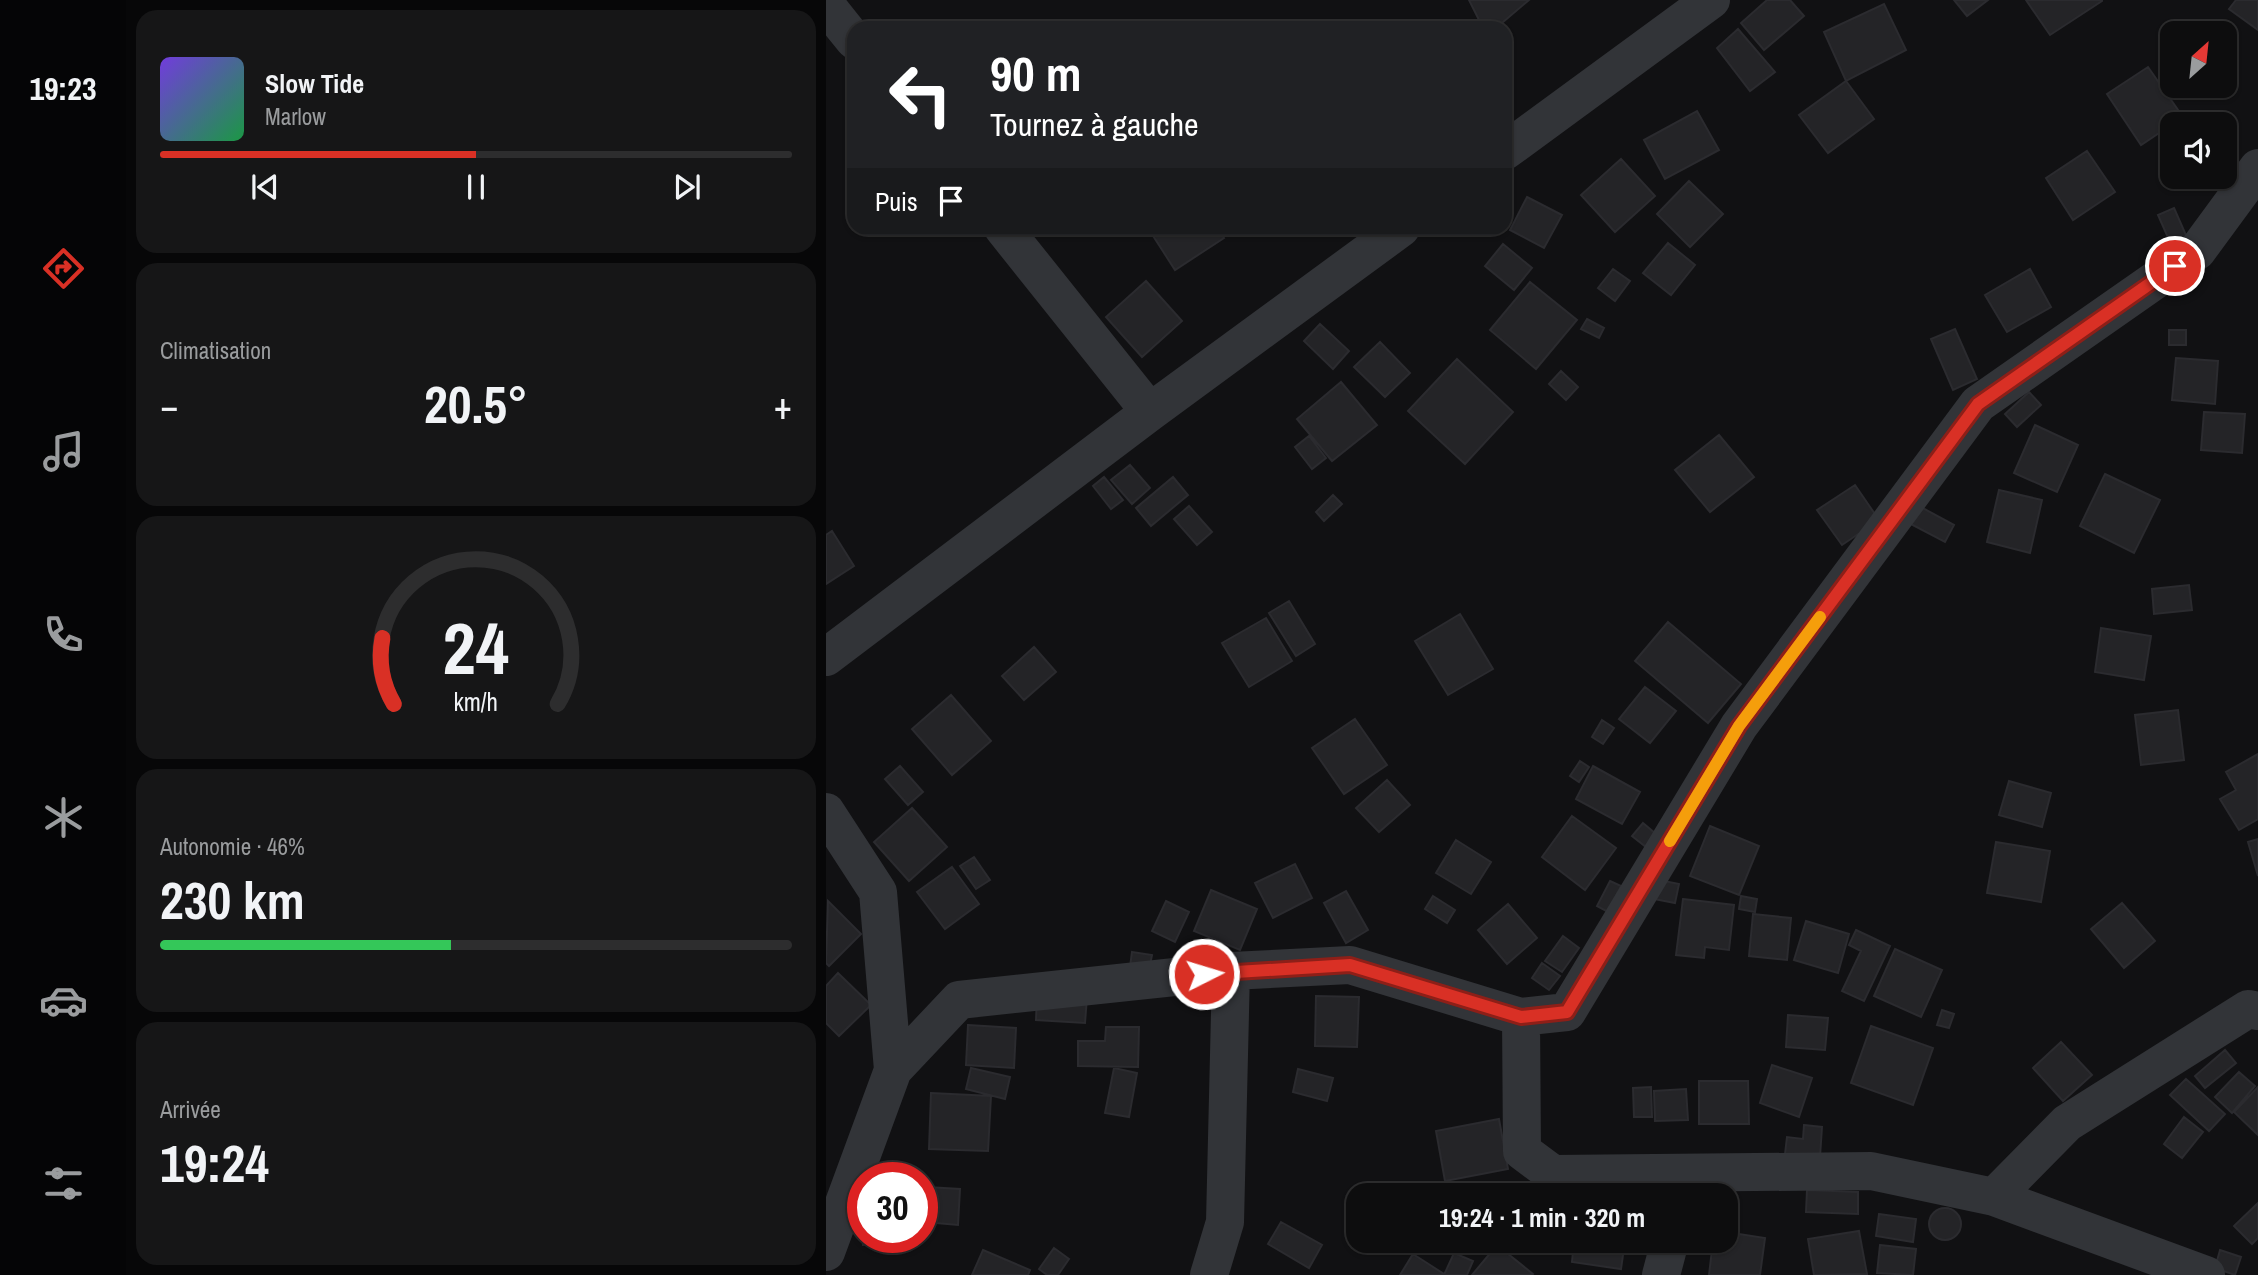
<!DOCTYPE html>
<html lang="fr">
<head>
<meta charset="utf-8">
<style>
  body { margin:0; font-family:"Archivo Narrow",sans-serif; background:#161617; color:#f1f3f6; height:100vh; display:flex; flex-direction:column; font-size:26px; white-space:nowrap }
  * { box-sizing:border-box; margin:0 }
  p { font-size:23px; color:#9a9c9e }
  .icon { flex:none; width:38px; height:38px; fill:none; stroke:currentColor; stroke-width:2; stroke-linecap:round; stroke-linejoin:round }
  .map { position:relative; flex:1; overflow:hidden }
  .panel { display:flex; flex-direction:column; gap:10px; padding:10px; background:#070708; width:700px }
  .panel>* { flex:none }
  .banner { position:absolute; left:21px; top:21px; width:665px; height:214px; border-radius:21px; box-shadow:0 2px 5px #0004,0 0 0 2px #2d2d2e; background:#202124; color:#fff; overflow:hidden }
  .needle { width:46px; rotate:27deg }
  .tools { position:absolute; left:1334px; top:21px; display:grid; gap:14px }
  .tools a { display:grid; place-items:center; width:77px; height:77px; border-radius:14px; background:#0d0d0e; box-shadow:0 2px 5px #0004,0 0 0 2px #2d2d2e; font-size:35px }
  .speed { position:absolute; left:21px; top:1162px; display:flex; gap:14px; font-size:35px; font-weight:700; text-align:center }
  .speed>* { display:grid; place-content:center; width:91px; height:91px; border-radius:50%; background:#0d0d0e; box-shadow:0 2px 5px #0004,0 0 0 2px #2d2d2e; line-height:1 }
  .speed .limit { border:10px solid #d22; background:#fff; color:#111 }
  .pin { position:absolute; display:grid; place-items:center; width:60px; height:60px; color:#fff; margin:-30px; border:4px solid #fff; border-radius:50%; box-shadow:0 2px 7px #0007 }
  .me { position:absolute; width:77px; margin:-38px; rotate:85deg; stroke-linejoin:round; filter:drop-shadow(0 0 5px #0008) }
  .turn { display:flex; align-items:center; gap:24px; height:147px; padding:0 28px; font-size:32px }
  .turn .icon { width:91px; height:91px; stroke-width:2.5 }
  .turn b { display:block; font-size:49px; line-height:60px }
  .then { display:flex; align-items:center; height:66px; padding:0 28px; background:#0003; gap:14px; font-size:26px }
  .big { font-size:52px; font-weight:700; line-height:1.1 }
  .panel .widget { flex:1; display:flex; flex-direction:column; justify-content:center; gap:10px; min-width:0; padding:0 24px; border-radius:21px; background:#161617 }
  .panel .dial { align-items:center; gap:0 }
  .dial svg { height:182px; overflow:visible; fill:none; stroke:#2d2d2e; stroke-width:7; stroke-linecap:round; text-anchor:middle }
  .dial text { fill:#f1f3f6; stroke:none }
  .song { display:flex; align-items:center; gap:21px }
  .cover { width:84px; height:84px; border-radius:10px; background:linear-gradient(135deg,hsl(260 70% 55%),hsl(140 70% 35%)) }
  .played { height:7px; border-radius:4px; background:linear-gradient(90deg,#d93025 50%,#2d2d2e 50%) }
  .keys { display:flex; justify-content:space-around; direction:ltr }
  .heat { display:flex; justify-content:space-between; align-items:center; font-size:38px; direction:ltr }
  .charge { height:10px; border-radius:5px; background:linear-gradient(90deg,#34c759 46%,#2d2d2e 0) }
  .trip { position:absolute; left:520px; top:1183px; width:392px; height:70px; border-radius:21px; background:#0d0d0e; box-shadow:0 2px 5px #0004,0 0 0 2px #2d2d2e; font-weight:700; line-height:70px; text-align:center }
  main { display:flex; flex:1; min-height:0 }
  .dock { display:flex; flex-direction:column; width:126px; justify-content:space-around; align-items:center; background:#050506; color:#9a9c9e }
  .dock .icon { width:49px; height:49px }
  .dock .on { color:#d93025 }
  .dock b { font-size:32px; color:#f1f3f6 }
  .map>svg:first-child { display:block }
  .building { fill:#242427; stroke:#2b2b2f; stroke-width:2 }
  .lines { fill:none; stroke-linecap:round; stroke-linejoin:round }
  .minor { stroke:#323438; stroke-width:38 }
  .route-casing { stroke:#8d1f18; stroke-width:18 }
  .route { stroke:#d93025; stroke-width:12 }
  .slow { stroke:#f59e0b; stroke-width:12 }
</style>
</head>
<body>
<main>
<nav class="dock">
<b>19:23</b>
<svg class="icon on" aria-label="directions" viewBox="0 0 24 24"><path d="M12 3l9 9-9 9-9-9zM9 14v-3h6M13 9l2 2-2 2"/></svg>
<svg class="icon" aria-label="music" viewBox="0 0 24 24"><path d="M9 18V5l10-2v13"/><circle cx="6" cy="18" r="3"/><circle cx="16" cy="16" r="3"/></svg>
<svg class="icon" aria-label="phone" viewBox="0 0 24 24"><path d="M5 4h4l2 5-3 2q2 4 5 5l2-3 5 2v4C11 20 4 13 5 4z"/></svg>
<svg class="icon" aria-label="climate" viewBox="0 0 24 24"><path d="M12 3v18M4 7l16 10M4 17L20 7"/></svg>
<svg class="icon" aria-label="car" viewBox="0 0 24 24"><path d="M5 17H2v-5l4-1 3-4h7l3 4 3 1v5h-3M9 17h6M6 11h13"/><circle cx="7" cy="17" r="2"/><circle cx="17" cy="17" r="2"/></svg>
<svg class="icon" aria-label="filters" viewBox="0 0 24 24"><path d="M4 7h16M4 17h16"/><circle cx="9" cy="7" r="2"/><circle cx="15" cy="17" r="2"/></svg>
</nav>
<section class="panel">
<div class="widget">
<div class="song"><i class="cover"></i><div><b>Slow Tide</b><p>Marlow</p></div></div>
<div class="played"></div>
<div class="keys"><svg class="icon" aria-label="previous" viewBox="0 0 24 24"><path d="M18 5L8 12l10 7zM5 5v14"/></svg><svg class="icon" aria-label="pause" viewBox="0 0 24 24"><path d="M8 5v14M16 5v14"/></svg><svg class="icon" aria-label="next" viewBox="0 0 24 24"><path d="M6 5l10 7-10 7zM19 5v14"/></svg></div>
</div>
<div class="widget"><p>Climatisation</p>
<div class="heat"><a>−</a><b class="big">20.5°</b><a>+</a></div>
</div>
<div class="widget dial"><svg viewBox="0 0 100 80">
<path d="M14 69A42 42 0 1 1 86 69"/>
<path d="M14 69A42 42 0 0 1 9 40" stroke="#d93025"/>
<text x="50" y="56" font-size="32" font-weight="700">24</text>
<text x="50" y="72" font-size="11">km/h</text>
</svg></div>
<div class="widget"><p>Autonomie · 46%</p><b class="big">230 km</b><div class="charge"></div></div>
<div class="widget"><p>Arrivée</p><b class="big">19:24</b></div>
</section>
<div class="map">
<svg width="1432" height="1275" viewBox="0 0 1432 1275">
  <rect width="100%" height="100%" fill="#111113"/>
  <!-- building -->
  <path class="building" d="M643,0H703L670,28H657Z
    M941,0H964L978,16L938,50L915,23Z
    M1128,0H1162L1141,16Z
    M1200,0H1276V1L1224,35Z
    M1410,0H1432V30L1403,9Z
    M1058,4L1080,50L1020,81L998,32Z
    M912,29L949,72L924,91L891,48Z
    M1322,67L1357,117L1315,145L1281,94Z
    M1020,81L1048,119L1002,153L973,115Z
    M871,111L893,150L839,179L818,140Z
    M1261,151L1289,192L1247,220L1220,178Z
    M795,159L829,196L789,232L755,195Z
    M863,181L897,214L864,247L831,214Z
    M701,197L736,215L718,248L684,230Z
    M1348,208L1363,242L1347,249L1332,215Z
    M322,228H391L398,238L349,270Z
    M842,243L869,265L845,295L817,273Z
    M677,244L706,268L688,290L659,266Z
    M787,269L804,281L789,301L772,288Z
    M1204,269L1225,307L1181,332L1159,295Z
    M320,281L356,321L316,357L280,317Z
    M704,282L751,320L710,369L664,330Z
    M761,319L778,328L773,338L755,329Z
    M494,324L523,351L507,369L478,341Z
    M1129,329L1151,379L1127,390L1105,339Z
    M1343,330H1360V345H1343Z
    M554,342L584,373L559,397L528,367Z
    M1350,358L1392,361L1389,404L1346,400Z
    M631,359L687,412L639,464L582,411Z
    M735,371L752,387L740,400L723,384Z
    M515,382L551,425L506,461L471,419Z
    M1203,392L1215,405L1191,427L1179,414Z
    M1378,412L1419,414L1416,453L1375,450Z
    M1209,425L1252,445L1231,492L1188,473Z
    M893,435L928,477L884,512L849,470Z
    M483,436L500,458L486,469L469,447Z
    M304,465L324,488L306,504L285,480Z
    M1279,474L1334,500L1308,553L1254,526Z
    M278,477L297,500L285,509L267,486Z
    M347,477L362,495L325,526L310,508Z
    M1029,485L1053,520L1016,545L991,510Z
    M1173,490L1216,500L1204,553L1161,542Z
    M507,495L516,504L498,521L490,512Z
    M363,506L386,532L371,545L348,519Z
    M1093,506L1128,525L1119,542L1083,523Z
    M6,531L28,566L0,584V535Z
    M1363,585L1366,610L1328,614L1326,589Z
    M463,601L489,644L470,656L443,613Z
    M634,614L667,669L622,695L589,641Z
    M440,618L466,661L423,687L396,643Z
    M842,622L915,684L882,723L809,661Z
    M1275,628L1325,636L1318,680L1269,672Z
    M208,647L230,672L198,700L176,676Z
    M819,687L850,711L824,743L793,719Z
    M125,695L165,741L126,775L86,729Z
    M1352,710L1358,760L1315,765L1309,715Z
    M529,719L561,765L518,794L486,748Z
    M776,720L788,728L777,744L766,737Z
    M1432,754V819L1413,830L1394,799L1410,790L1400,772Z
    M754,761L763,767L753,782L744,776Z
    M74,766L97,792L82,805L59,779Z
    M767,766L814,792L796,824L750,799Z
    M561,780L584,805L553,832L530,808Z
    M1183,781L1225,793L1216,827L1173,815Z
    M86,808L121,847L83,881L48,842Z
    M746,816L790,848L759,890L716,857Z
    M817,823L830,834L820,847L806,836Z
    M884,826L933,846L913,895L864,876Z
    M1432,839V876L1422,842Z
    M630,840L665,862L645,894L610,873Z
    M1170,842L1224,851L1215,902L1161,893Z
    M148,857L164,880L150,889L134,866Z
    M469,864L486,898L447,918L429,883Z
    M126,867L153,904L119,929L91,892Z
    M833,880L853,884L849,903L828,899Z
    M784,881L795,886L782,912L771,906Z
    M385,890L431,909L414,950L368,931Z
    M520,891L542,930L520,943L498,903Z
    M607,896L629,910L621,923L599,909Z
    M915,896L931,899L929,912L913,909Z
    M857,899L908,905L903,950L879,947L878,958L850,955Z
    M2,901L35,934L3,966L0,963Z
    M340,901L363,912L349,942L326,931Z
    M1296,903L1329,941L1298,968L1265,929Z
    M682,904L711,938L681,964L652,930Z
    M927,914L965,918L961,960L923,956Z
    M980,921L1023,934L1012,973L968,960Z
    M1030,930L1064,946L1038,1001L1016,991L1035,951L1023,945Z
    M737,936L753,948L736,972L719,961Z
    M1069,949L1116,970L1095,1017L1048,996Z
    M306,952L326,955L323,970L304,967Z
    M716,963L734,976L723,990L706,978Z
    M12,973L45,1005L13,1036L0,1023V986Z
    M211,994L261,997L259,1023L210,1020Z
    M490,996L533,997L531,1047L489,1046Z
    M1116,1010L1128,1014L1123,1028L1111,1025Z
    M962,1015L1002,1018L999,1050L960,1047Z
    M142,1025L190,1028L188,1068L140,1065Z
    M1045,1026L1107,1048L1087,1105L1025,1083Z
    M280,1027H313L312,1067L252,1066V1041H279Z
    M1235,1042L1266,1075L1237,1101L1207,1068Z
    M1399,1050L1410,1063L1379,1088L1369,1076Z
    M946,1065L986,1078L973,1117L934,1103Z
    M145,1068L184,1077L179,1099L140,1089Z
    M288,1068L311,1073L303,1117L279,1113Z
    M472,1069L507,1078L501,1101L467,1092Z
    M1413,1072L1429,1086L1406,1113L1389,1097Z
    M1360,1079L1399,1114L1383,1131L1344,1095Z
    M873,1081H922L923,1124H873Z
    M825,1087L826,1117H808L807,1088Z
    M1432,1087V1135L1408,1112Z
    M860,1089L862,1120L829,1121L828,1091Z
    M105,1093L165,1096L162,1151L103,1149Z
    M1358,1117L1377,1132L1356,1158L1338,1144Z
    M673,1119L682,1169L619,1181L610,1131Z
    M978,1125L996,1127L994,1157L959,1154L961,1137L977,1139Z
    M101,1187L134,1189L132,1225L99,1222Z
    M981,1190L1032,1192V1214L980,1212Z
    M1432,1203V1238L1426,1244L1408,1226Z
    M1103 1224a16 16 0 1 1 32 0a16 16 0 1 1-32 0Z
    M1053,1214L1090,1219L1087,1242L1050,1236Z
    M35,1222L37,1237H69V1243L37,1245Z
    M455,1222L496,1245L483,1268L442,1244Z
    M1033,1231L1041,1274L988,1275L982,1239Z
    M900,1232L939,1238L934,1275H883L887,1241H900Z
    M748,1241H799L795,1269L746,1262Z
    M671,1245L707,1274L706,1275H646Z
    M1054,1245L1090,1249L1087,1275L1051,1273Z
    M228,1248L243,1259L232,1275H221L213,1269Z
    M157,1250L204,1270L202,1275H146Z
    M1394,1250L1415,1257L1409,1275L1389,1268Z
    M628,1253L647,1261L641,1275H618Z
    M587,1254L618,1274L617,1275H574Z"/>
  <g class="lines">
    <!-- minor -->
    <path class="minor" d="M0,5L28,40
      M679,151L885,0
      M177,228L324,412
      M0,657L324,412L575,228
      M0,812L52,892L67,1070
      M695,1017L696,1151L727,1174L1045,1171L1168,1197L1380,1275
      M1168,1197L1241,1123L1422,1009L1432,1011
      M0,1252L67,1070L133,1000L405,971L524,965L695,1017L741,1012L913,726L1152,404L1371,251L1432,168
      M383,1275L399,1222L405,971
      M835,1275L844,1241"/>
  </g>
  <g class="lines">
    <defs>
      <path id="route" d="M378,974L524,965L695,1017L741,1012L913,726L1152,404L1349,266"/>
    </defs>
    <!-- route casing -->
    <use href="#route" class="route-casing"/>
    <!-- route -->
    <use href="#route" class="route"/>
    <!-- slow -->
    <path class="slow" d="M844,841L913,726L994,617"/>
  </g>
</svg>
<div class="tools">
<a><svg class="needle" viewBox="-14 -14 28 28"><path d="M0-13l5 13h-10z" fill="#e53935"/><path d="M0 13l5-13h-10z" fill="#9a9c9e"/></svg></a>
<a><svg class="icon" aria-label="sound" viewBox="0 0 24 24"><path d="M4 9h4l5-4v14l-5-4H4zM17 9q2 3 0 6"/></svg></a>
</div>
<div class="speed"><div class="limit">30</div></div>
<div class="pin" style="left:1349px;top:266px;background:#d93025"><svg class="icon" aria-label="arrive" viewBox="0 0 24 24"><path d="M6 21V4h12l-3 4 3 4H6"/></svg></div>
<svg class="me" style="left:378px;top:974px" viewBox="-20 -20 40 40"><circle r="17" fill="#d93025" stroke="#fff" stroke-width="3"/><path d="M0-11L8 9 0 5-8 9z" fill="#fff"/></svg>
<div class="trip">19:24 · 1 min · 320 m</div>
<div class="banner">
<div class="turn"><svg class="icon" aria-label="left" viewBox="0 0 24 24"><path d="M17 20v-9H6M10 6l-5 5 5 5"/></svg><div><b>90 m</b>Tournez à gauche</div></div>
<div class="then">Puis<svg class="icon" aria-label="arrive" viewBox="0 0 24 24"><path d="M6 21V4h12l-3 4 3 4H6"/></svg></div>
</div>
</div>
</main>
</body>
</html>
